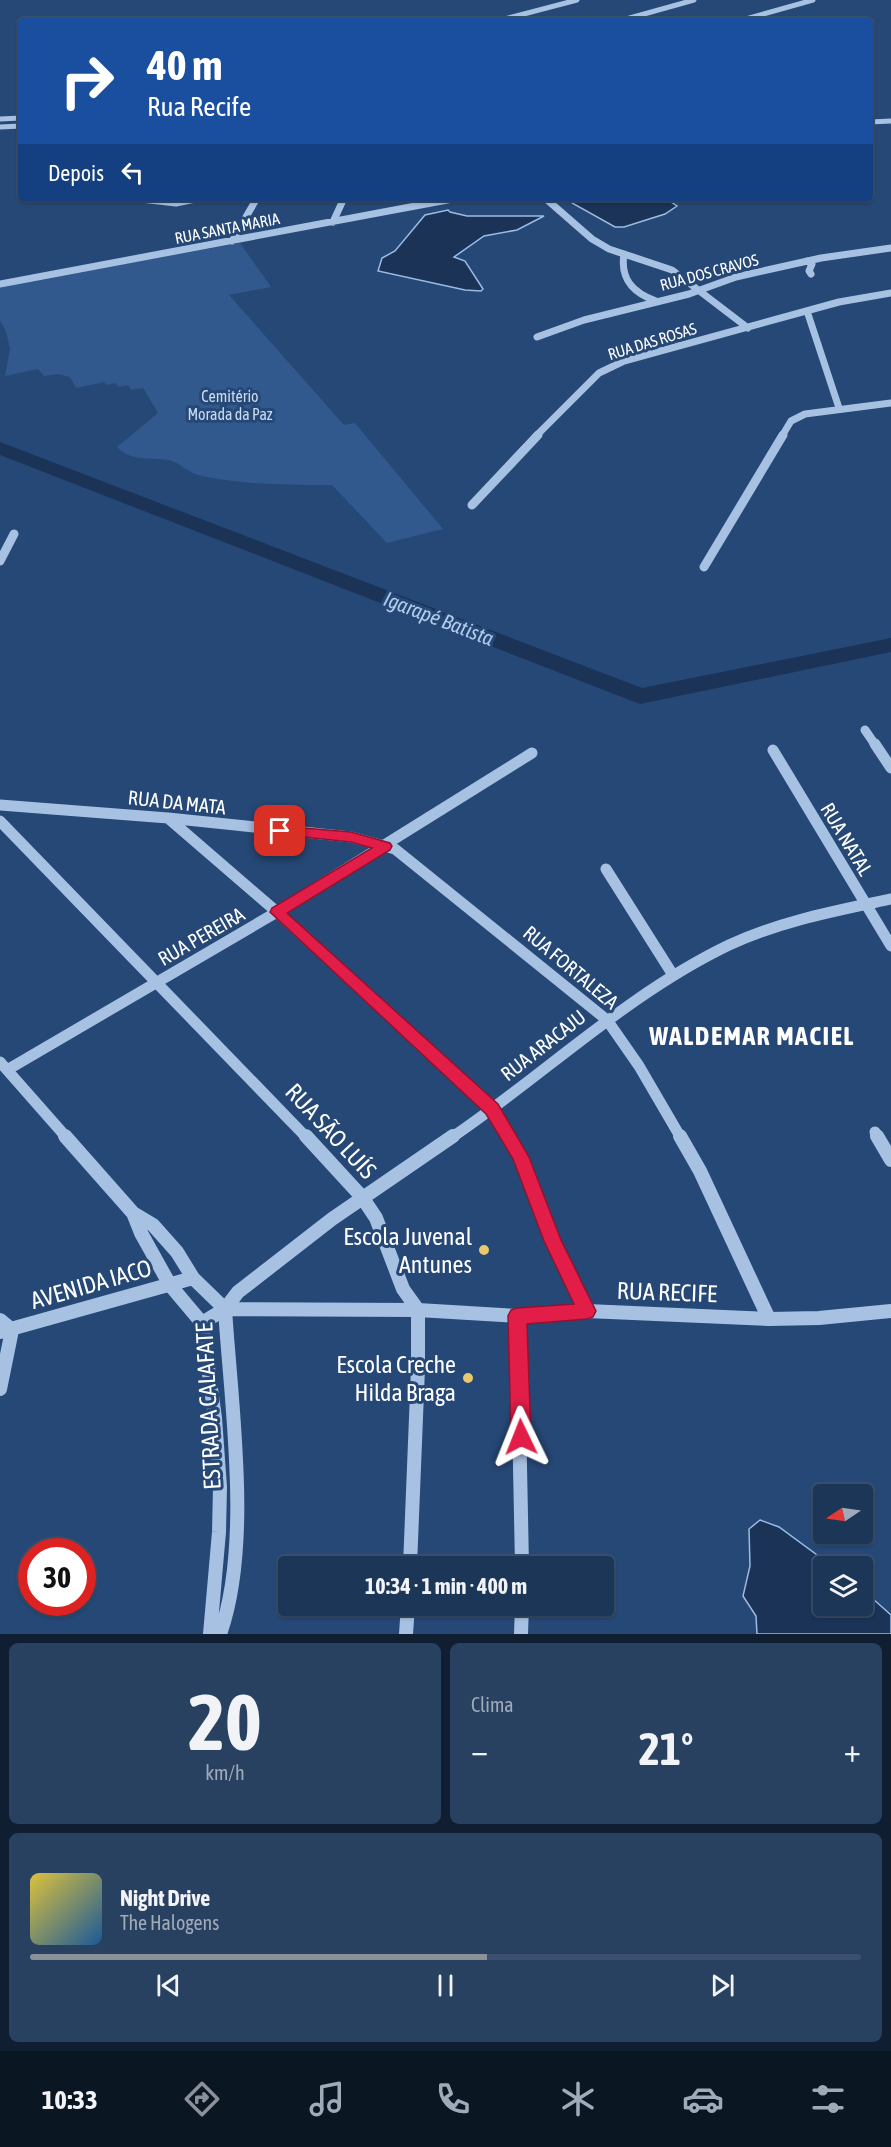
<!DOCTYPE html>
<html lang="pt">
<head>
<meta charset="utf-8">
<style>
  body { margin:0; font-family:"Asap Condensed",sans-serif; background:#294161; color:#f1f3f6; height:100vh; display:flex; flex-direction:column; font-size:22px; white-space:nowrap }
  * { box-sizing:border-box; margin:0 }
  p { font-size:20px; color:#a0abba }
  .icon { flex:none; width:33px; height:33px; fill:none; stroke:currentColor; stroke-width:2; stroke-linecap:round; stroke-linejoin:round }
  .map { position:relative; height:1634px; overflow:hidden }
  .sheet { display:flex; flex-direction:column; gap:9px; padding:9px; background:#0f1e30; flex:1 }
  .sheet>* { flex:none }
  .hud { position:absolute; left:18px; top:18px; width:855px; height:183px; border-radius:6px; box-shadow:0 2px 4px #0004,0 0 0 2px #3a506e; background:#1a4fa0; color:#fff; overflow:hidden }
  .needle { width:39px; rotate:257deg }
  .fabs { position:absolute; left:813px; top:1484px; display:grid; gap:12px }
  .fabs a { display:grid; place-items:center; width:60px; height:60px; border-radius:6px; background:#1c3658; box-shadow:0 2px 4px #0004,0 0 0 2px #3a506e; font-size:30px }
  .speed { position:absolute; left:18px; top:1538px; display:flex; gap:12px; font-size:30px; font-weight:700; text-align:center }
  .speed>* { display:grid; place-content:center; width:78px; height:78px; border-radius:50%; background:#1c3658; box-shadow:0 2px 4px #0004,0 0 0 2px #3a506e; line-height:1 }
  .speed .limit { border:9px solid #d22; background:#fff; color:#111 }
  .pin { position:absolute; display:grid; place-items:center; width:51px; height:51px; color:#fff; margin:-26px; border-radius:12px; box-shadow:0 3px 9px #0006 }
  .me { position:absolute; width:66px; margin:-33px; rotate:358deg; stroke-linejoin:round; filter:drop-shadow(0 0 4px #0008) }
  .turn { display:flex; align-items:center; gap:21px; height:126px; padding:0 30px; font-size:27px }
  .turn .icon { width:78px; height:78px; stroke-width:2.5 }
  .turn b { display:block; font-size:42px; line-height:51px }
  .then { display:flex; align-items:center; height:57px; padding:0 30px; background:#0003; gap:12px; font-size:22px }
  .big { font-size:45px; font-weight:700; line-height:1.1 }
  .sheet .widget { flex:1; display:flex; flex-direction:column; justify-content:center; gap:9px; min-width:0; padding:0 21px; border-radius:9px; background:#294161 }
  .sheet .dial { align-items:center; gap:0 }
  .dial b { font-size:78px; line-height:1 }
  .song { display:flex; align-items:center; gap:18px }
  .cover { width:72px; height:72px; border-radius:9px; background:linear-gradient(135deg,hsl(50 70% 55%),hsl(210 70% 35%)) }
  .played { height:6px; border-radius:3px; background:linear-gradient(90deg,#8c9099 55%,#3a506e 55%) }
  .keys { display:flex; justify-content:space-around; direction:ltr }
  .heat { display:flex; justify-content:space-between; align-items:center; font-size:33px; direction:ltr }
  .sheet .tiles { flex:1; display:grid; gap:9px; grid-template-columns:1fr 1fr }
  .widget:last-child { grid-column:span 2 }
  .trip { position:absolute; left:278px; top:1556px; width:336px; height:60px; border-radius:6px; background:#1c3658; box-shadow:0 2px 4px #0004,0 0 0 2px #3a506e; font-weight:700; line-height:60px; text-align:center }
  .tabs { display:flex; height:96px; justify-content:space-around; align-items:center; background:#0b1623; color:#a0abba }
  .tabs .icon { width:42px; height:42px }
  .tabs .active { color:#8c9099 }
  .tabs b { font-size:27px; color:#f1f3f6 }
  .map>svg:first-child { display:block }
  .green { fill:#31598d }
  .water { fill:#1a3357; stroke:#9bbbe3; stroke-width:1.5 }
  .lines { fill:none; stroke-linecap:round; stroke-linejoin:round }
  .river { fill:#1a3357; fill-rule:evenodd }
  .minor-far4 { stroke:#a7c1e2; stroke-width:5 }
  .minor-far3 { stroke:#a7c1e2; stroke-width:7 }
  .minor-far2 { stroke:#a7c1e2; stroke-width:9 }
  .minor-far1 { stroke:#a7c1e2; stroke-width:11 }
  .minor { stroke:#a7c1e2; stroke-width:14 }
  .route { fill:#e11d48; stroke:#92132f; stroke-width:1.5 }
  .poi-dot { fill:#ebc86d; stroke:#264876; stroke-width:2 }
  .labels { text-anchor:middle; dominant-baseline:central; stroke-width:6; stroke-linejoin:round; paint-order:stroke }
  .far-street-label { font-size:16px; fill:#fff; stroke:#264876 }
  .far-park-label { font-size:16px; fill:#c9dbf2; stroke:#264876 }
  .street-label { font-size:20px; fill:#fff; stroke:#264876 }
  .water-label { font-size:21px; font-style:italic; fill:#b2cbea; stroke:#264876 }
  .near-street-label { font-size:24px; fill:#fff; stroke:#264876 }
  .near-poi-label { font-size:24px; fill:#fff; stroke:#264876; text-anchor:end }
  .district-label { font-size:26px; font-weight:bold; letter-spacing:1.5px; fill:#fff; stroke:#264876 }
</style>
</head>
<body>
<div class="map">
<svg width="891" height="1634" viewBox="0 0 891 1634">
  <rect width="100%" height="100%" fill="#264876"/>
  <!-- green -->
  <path class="green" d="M240,243L271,287L229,295L344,425L355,423L443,529L387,543L332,485C288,485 245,485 202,476C189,474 179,462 169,460C149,457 131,462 117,447L158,413L143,388L131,390L128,385L118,387L116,383L106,385L104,382L76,388L70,377L58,374L44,376L38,369L5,376L10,349L6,331L0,321V286Z"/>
  <!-- water -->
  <path class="water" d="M569,198H665L677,206L665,214L624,227H615L572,203Z
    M448,210L450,212L467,216H544L517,230L484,236L454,257L465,261L483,289L481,291L465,290L378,271L382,258L395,251L425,215Z
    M760,1520L779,1527L832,1566H824V1605H862L863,1590L891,1615V1634H757L756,1616L743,1596L750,1566L749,1529Z"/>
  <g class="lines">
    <!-- river -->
    <path class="river" d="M0,442L642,688L891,638V652L640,704L0,455Z"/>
    <!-- minor-far4 -->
    <path class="minor-far4" d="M497,21L577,0
      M619,21L694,0
      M739,21L813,0
      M0,119L21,118
      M870,122L891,121
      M0,127L21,126"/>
    <!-- minor-far3 -->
    <path class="minor-far3" d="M132,198L176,203L200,198
      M545,198L592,239L609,249L672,270L748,328
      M333,222L344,198
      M232,241L257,198
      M624,254C620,279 633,293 656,301
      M807,261L812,264L809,271L811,274
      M0,284L458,198
      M807,311L839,408
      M537,337L584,320L689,294L736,277L821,258L891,248
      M536,436L599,373L624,361L839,302L891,293
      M782,436L791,421L805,414L891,403"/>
    <!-- minor-far2 -->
    <path class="minor-far2" d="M472,505L538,435
      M0,561L14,534
      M704,567L783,435
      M865,730L876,746"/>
    <!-- minor-far1 -->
    <path class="minor-far1" d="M875,744L891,768
      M773,750L891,946
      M0,805L168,818L351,837L395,849L607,1020L639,1066L681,1138
      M168,818L277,912L492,1109L509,1138
      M0,821L307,1138
      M606,869L673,975
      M0,1062L67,1138
      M7,1070L277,912L532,753
      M875,1132L878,1138
      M451,1138C544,1075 627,994 729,945C781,921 835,911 891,899"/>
    <!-- minor -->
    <path class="minor" d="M65,1136L133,1213L153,1225L177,1252L193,1278L225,1309C231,1405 252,1544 220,1634
      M306,1136L362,1197L376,1218L403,1289L418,1310V1368L410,1566
      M508,1136L521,1157L553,1241L587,1311
      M680,1136L700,1171L769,1319
      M877,1136L891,1160
      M133,1213L141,1233L170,1285L202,1323L215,1418L220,1487L219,1532L210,1634
      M225,1309L418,1310L517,1316L587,1311L769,1319L819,1318L891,1311
      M517,1316L522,1566
      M0,1320L12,1330L0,1389
      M202,1323L225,1309L238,1292L332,1219L453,1136
      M0,1332L193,1278
      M406,1634L408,1605
      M521,1634L522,1605"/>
  </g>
  <!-- route -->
  <path class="route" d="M280,826L351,832L390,843L392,846L390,850L287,913L498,1104L529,1157L561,1240L596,1311L593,1317L587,1319L527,1324L531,1437L528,1443L521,1446L514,1443L511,1437L508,1316L511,1310L517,1308L574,1304L544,1241L513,1159L486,1114L270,912L272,908L372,848L351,842L275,834L273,831Z"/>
  <!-- markers -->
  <g class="poi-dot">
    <circle cx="484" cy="1250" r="6"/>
    <circle cx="468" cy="1378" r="6"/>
  </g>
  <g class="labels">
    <!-- far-street labels -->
    <g class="far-street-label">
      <text transform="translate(227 228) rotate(-11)">RUA SANTA MARIA</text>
      <text transform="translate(709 272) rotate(-15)">RUA DOS CRAVOS</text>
      <text transform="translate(652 341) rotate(-17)">RUA DAS ROSAS</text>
    </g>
    <!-- far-park labels -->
    <g class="far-park-label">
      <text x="230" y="396">Cemitério<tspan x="230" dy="18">Morada da Paz</tspan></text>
    </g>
    <!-- street labels -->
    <g class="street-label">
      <text transform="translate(177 802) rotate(6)">RUA DA MATA</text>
      <text transform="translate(847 839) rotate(59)">RUA NATAL</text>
      <text transform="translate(201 936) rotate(-30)">RUA PEREIRA</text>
      <text transform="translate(571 967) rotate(40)">RUA FORTALEZA</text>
      <text transform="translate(543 1045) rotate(-38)">RUA ARACAJU</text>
    </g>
    <!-- water labels -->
    <g class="water-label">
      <text transform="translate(439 618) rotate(21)">Igarapé Batista</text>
    </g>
    <!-- near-street labels -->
    <g class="near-street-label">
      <text transform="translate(331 1131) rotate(47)">RUA SÃO LUÍS</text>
      <text transform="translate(91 1284) rotate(-16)">AVENIDA IACO</text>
      <text transform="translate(667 1292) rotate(2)">RUA RECIFE</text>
      <text transform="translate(208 1406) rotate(-93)">ESTRADA CALAFATE</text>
    </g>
    <!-- near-poi labels -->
    <g class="near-poi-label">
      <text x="472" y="1236">Escola Juvenal<tspan x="472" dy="28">Antunes</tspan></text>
      <text x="456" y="1364">Escola Creche<tspan x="456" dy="28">Hilda Braga</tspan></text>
    </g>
    <!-- district labels -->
    <g class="district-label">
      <text x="752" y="1036">WALDEMAR MACIEL</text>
    </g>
  </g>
</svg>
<div class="fabs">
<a><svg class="needle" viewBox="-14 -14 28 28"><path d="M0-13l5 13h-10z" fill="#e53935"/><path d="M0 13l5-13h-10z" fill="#a0abba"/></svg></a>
<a><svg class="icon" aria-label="layers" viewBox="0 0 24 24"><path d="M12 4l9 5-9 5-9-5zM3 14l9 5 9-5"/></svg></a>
</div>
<div class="speed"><div class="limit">30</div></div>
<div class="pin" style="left:280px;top:831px;background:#d93025"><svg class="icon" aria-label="arrive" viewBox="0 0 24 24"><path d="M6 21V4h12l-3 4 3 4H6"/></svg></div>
<svg class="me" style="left:521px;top:1437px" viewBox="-20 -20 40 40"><path d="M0-17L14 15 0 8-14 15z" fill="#e11d48" stroke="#fff" stroke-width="4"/></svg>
<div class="trip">10:34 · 1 min · 400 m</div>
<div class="hud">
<div class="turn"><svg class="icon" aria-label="right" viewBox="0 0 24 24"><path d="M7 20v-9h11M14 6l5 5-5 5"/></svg><div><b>40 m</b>Rua Recife</div></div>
<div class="then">Depois<svg class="icon" aria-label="left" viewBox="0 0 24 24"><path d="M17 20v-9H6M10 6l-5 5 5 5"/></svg></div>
</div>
</div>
<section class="sheet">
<div class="tiles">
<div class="widget dial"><b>20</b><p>km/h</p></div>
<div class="widget"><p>Clima</p>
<div class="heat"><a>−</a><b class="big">21°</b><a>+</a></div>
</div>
<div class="widget">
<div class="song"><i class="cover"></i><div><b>Night Drive</b><p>The Halogens</p></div></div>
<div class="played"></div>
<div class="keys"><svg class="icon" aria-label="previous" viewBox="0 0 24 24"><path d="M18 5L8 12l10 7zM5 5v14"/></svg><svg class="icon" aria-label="pause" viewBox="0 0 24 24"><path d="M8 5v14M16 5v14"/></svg><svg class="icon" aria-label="next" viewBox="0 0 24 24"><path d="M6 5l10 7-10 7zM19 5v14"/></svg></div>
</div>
</div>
</section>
<nav class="tabs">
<b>10:33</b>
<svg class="icon active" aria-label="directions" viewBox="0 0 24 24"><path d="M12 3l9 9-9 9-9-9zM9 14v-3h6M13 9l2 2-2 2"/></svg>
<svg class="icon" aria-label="music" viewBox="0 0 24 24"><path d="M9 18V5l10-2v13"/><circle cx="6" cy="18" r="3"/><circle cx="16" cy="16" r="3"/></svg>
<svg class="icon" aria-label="phone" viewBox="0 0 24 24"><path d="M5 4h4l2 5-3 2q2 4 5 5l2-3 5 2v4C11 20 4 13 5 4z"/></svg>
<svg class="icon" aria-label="climate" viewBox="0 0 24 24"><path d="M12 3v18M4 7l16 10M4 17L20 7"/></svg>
<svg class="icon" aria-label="car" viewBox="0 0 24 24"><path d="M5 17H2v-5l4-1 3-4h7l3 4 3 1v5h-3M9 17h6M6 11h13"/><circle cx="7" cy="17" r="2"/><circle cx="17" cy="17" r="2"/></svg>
<svg class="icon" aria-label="filters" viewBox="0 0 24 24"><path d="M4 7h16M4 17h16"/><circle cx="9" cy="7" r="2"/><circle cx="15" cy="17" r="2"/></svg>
</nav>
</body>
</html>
